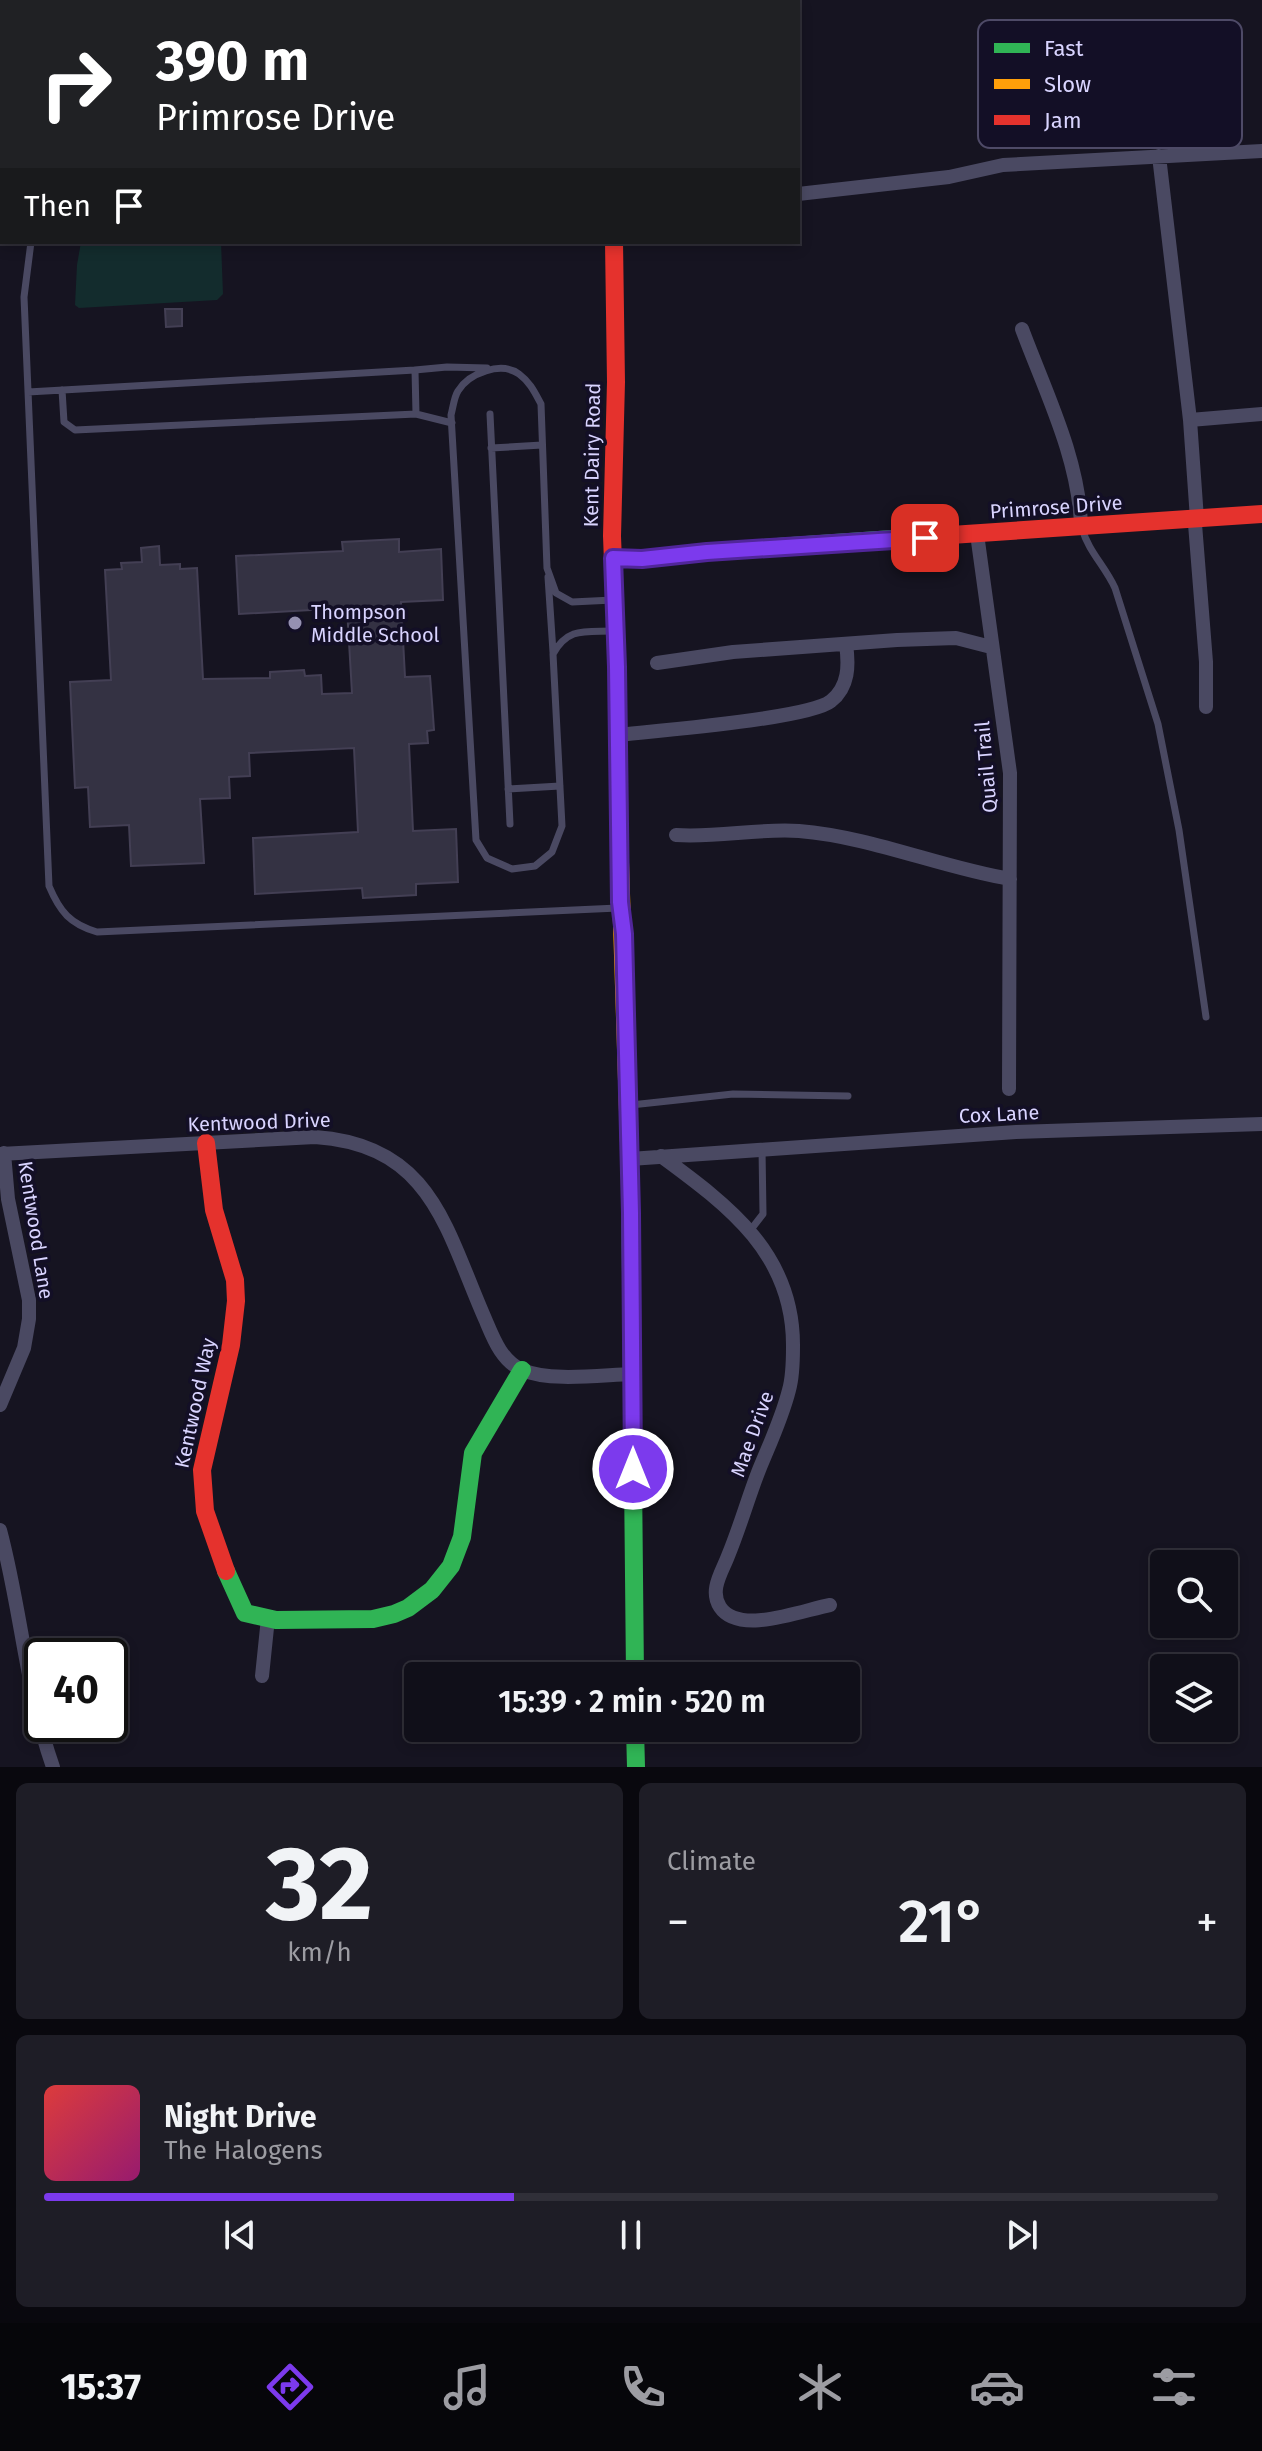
<!DOCTYPE html>
<html lang="en">
<head>
<meta charset="utf-8">
<style>
  body { margin:0; font-family:"Fira Sans",sans-serif; background:#1e1d26; color:#f1f3f6; height:100vh; display:flex; flex-direction:column; font-size:30px; white-space:nowrap }
  * { box-sizing:border-box; margin:0 }
  p { font-size:26px; color:#9c9ca2 }
  .icon { flex:none; width:44px; height:44px; fill:none; stroke:currentColor; stroke-width:2; stroke-linecap:round; stroke-linejoin:round }
  .map { position:relative; height:1767px; overflow:hidden }
  .details { display:flex; flex-direction:column; gap:16px; padding:16px; background:#09080e; flex:1 }
  .details>* { flex:none }
  .banner { position:absolute; left:0px; top:0px; width:800px; height:244px; box-shadow:0 4px 12px #0003,0 0 0 2px #302f38; background:#202124; color:#fff; overflow:hidden }
  .fabs { position:absolute; left:1150px; top:1550px; display:grid; gap:16px }
  .fabs a { display:grid; place-items:center; width:88px; height:88px; border-radius:8px; background:#100f19; box-shadow:0 4px 12px #0003,0 0 0 2px #302f38; font-size:40px }
  .speed { position:absolute; left:24px; top:1638px; display:flex; gap:16px; font-size:40px; font-weight:700; text-align:center }
  .speed>* { display:grid; place-content:center; width:104px; height:104px; border-radius:50%; background:#100f19; box-shadow:0 4px 12px #0003,0 0 0 2px #302f38; line-height:1 }
  .speed .limit { border:4px solid #111; border-radius:12px; background:#fff; color:#111 }
  .pin { position:absolute; display:grid; place-items:center; width:68px; height:68px; color:#fff; margin:-34px; border-radius:16px; box-shadow:0 4px 12px #0006 }
  .me { position:absolute; width:88px; margin:-44px; rotate:0deg; stroke-linejoin:round; filter:drop-shadow(0 0 6px #0008) }
  .turn { display:flex; align-items:center; gap:28px; height:168px; padding:0 24px; font-size:36px }
  .turn .icon { width:104px; height:104px; stroke-width:2.5 }
  .turn b { display:block; font-size:56px; line-height:68px }
  .then { display:flex; align-items:center; height:76px; padding:0 24px; background:#0003; gap:16px; font-size:30px }
  .big { font-size:60px; font-weight:600; line-height:1.1 }
  .details .tile { flex:1; display:flex; flex-direction:column; justify-content:center; gap:12px; min-width:0; padding:0 28px; border-radius:12px; background:#1e1d26 }
  .details .dial { align-items:center; gap:0 }
  .dial b { font-size:104px; line-height:1 }
  .song { display:flex; align-items:center; gap:24px }
  .cover { width:96px; height:96px; border-radius:12px; background:linear-gradient(135deg,hsl(0 70% 55%),hsl(320 70% 35%)) }
  .played { height:8px; border-radius:4px; background:linear-gradient(90deg,#7c3aed 40%,#302f38 40%) }
  .keys { display:flex; justify-content:space-around; direction:ltr }
  .heat { display:flex; justify-content:space-between; align-items:center; font-size:44px; direction:ltr }
  .details .tiles { flex:1; display:grid; gap:16px; grid-template-columns:1fr 1fr }
  .tile:last-child { grid-column:span 2 }
  .trip { position:absolute; left:404px; top:1662px; width:456px; height:80px; border-radius:8px; background:#100f19; box-shadow:0 4px 12px #0003,0 0 0 2px #302f38; font-weight:600; line-height:80px; text-align:center }
  .tabs { display:flex; height:128px; justify-content:space-around; align-items:center; background:#06060a; color:#9c9ca2 }
  .tabs .icon { width:56px; height:56px }
  .tabs .selected { color:#7c3aed }
  .tabs b { font-size:36px; color:#f1f3f6 }
  .map>svg:first-child { display:block }
  .green { fill:#132c2d }
  .building { fill:#343243; stroke:#433f54; stroke-width:2 }
  .lines { fill:none; stroke-linecap:round; stroke-linejoin:round }
  .lane { stroke:#4a4962; stroke-width:7 }
  .street { stroke:#4a4962; stroke-width:14 }
  .fast { stroke:#30b455; stroke-width:18 }
  .slow { stroke:#ff9f0a; stroke-width:18 }
  .jam { stroke:#e5322d; stroke-width:18 }
  .route-casing { stroke:#51269a; stroke-width:20 }
  .route { stroke:#7c3aed; stroke-width:14 }
  .poi-dot { fill:#9591b1; stroke:#130f26; stroke-width:3 }
  .labels { text-anchor:middle; dominant-baseline:central; stroke-width:7; stroke-linejoin:round; paint-order:stroke }
  .street-label { font-size:20px; fill:#d9d4ff; stroke:#130f26 }
  .poi-label { font-size:20px; fill:#d9d4ff; stroke:#130f26; text-anchor:start }
  .key { fill:#130f26; stroke:#4e4a67; stroke-width:2 }
  .key-label { font-size:22px; fill:#d9d4ff }
</style>
</head>
<body>
<div class="map">
<svg width="1262" height="1767" viewBox="0 0 1262 1767">
  <rect width="100%" height="100%" fill="#161421"/>
  <!-- green -->
  <path class="green" d="M81,242H221L223,294L217,300L79,308L75,305L77,265Z"/>
  <!-- building -->
  <path class="building" d="M165,309H182V326L166,327Z
    M399,539V552L441,549L443,600L401,602L405,677L430,676L432,702L434,730L427,731L428,743L409,744L413,831L456,829L458,882L416,884V895L363,898L362,888L255,894L253,838L358,832L354,748L249,753L250,776L229,777L230,798L200,799L204,863L131,866L129,825L90,827L88,787L75,788L70,682L111,680L105,570L122,569L121,563L142,562L141,548L159,546L160,565L180,564V569L197,568L203,679L270,678V672L304,670L305,676L321,675L322,694L352,693L347,608L239,614L236,556L343,551L342,542Z"/>
  <g class="lines">
    <!-- lane -->
    <path class="lane" d="M767,0V2
      M31,242L24,297L49,886C60,912 70,924 97,932L618,908
      M415,370L447,367L487,368
      M28,392L415,370L416,414L75,430L64,422L62,390
      M416,414L452,423
      M490,414L510,824
      M491,448L542,445
      M1082,528C1088,551 1105,566 1115,588L1158,724L1179,830L1206,1017
      M548,577L553,652
      M613,631C585,632 568,627 553,654L562,826L552,852L535,866L512,869L487,858L476,840L451,415C453,408 454,397 458,391C469,373 501,361 519,374C530,382 535,393 541,404L547,568L556,593L572,602L613,600
      M508,789L560,786
      M631,1105L733,1094L848,1096
      M749,1232L763,1214L762,1149"/>
    <!-- street -->
    <path class="street" d="M0,79H2
      M1159,156L1190,420L1197,519L1195,524L1206,662V707
      M798,194L949,177L1003,165L1262,151
      M1022,329C1045,391 1079,458 1081,526
      M1190,420L1262,414
      M977,534L1010,773L1009,1089
      M657,663L733,652L897,640L956,638L991,647
      M617,735C654,731 809,719 831,701C849,687 849,665 846,644
      M676,835C717,838 758,828 799,831C872,837 939,867 1010,879
      M0,1154L315,1137C433,1145 446,1231 486,1321C494,1340 502,1361 522,1370C551,1382 600,1375 632,1374
      M661,1156C729,1206 794,1254 793,1347C793,1361 793,1376 789,1390C782,1418 770,1443 759,1470C748,1498 740,1527 728,1556C722,1572 709,1590 720,1607C739,1636 803,1610 830,1605
      M630,1159L1016,1132L1262,1124
      M0,1405L24,1348L29,1319V1300L8,1199L4,1153
      M0,1530C21,1608 26,1691 53,1767
      M262,1676L268,1618"/>
    <!-- fast -->
    <path class="fast" d="M613,558L642,559L707,552L921,537
      M630,1174L635,1676
      M226,1571L245,1613L276,1620L373,1619L394,1614L408,1608L432,1590L451,1566L462,1537L473,1453L522,1370
      M635,1728L636,1767"/>
    <!-- slow -->
    <path class="slow" d="M607,0V2
      M619,831L630,1174"/>
    <!-- jam -->
    <path class="jam" d="M614,242L616,382L612,536L617,667L619,831
      M921,537L1262,514
      M206,1143L214,1210L235,1280L236,1301L231,1345L202,1470L205,1511L226,1571"/>
  </g>
  <g class="lines">
    <defs>
      <path id="route" d="M633,1469L631,1213L624,934L620,902L617,667L613,558L642,559L707,552L925,538"/>
    </defs>
    <!-- route casing -->
    <use href="#route" class="route-casing"/>
    <!-- route -->
    <use href="#route" class="route"/>
  </g>
  <!-- markers -->
  <circle class="poi-dot" cx="295" cy="623" r="8"/>
  <g class="labels">
    <!-- street labels -->
    <g class="street-label">
      <text transform="translate(592 455) rotate(-89)">Kent Dairy Road</text>
      <text transform="translate(1056 507) rotate(-4)">Primrose Drive</text>
      <text transform="translate(986 767) rotate(-95)">Quail Trail</text>
      <text transform="translate(999 1114) rotate(-3)">Cox Lane</text>
      <text transform="translate(259 1122) rotate(-2)">Kentwood Drive</text>
      <text transform="translate(36 1230) rotate(81)">Kentwood Lane</text>
      <text transform="translate(195 1403) rotate(-78)">Kentwood Way</text>
      <text transform="translate(752 1434) rotate(-70)">Mae Drive</text>
    </g>
    <!-- poi labels -->
    <g class="poi-label">
      <text x="311" y="612">Thompson<tspan x="311" dy="23">Middle School</tspan></text>
    </g>
  </g>
  <!-- legend -->
  <rect x="978" y="20" width="264" height="128" rx="12" class="key"/>
  <rect x="994" y="43" width="36" height="10" fill="#30b455"/>
  <rect x="994" y="79" width="36" height="10" fill="#ff9f0a"/>
  <rect x="994" y="115" width="36" height="10" fill="#e5322d"/>
  <g class="key-label">
    <text x="1044" y="56">Fast</text>
    <text x="1044" y="92">Slow</text>
    <text x="1044" y="128">Jam</text>
  </g>
</svg>
<div class="fabs">
<a><svg class="icon" aria-label="search" viewBox="0 0 24 24"><circle cx="10" cy="10" r="6"/><path d="M15 15l6 6"/></svg></a>
<a><svg class="icon" aria-label="layers" viewBox="0 0 24 24"><path d="M12 4l9 5-9 5-9-5zM3 14l9 5 9-5"/></svg></a>
</div>
<div class="speed"><div class="limit">40</div></div>
<div class="pin" style="left:925px;top:538px;background:#d93025"><svg class="icon" aria-label="arrive" viewBox="0 0 24 24"><path d="M6 21V4h12l-3 4 3 4H6"/></svg></div>
<svg class="me" style="left:633px;top:1469px" viewBox="-20 -20 40 40"><circle r="17" fill="#7c3aed" stroke="#fff" stroke-width="3"/><path d="M0-11L8 9 0 5-8 9z" fill="#fff"/></svg>
<div class="trip">15:39 · 2 min · 520 m</div>
<div class="banner">
<div class="turn"><svg class="icon" aria-label="right" viewBox="0 0 24 24"><path d="M7 20v-9h11M14 6l5 5-5 5"/></svg><div><b>390 m</b>Primrose Drive</div></div>
<div class="then">Then<svg class="icon" aria-label="arrive" viewBox="0 0 24 24"><path d="M6 21V4h12l-3 4 3 4H6"/></svg></div>
</div>
</div>
<section class="details">
<div class="tiles">
<div class="tile dial"><b>32</b><p>km/h</p></div>
<div class="tile"><p>Climate</p>
<div class="heat"><a>−</a><b class="big">21°</b><a>+</a></div>
</div>
<div class="tile">
<div class="song"><i class="cover"></i><div><b>Night Drive</b><p>The Halogens</p></div></div>
<div class="played"></div>
<div class="keys"><svg class="icon" aria-label="previous" viewBox="0 0 24 24"><path d="M18 5L8 12l10 7zM5 5v14"/></svg><svg class="icon" aria-label="pause" viewBox="0 0 24 24"><path d="M8 5v14M16 5v14"/></svg><svg class="icon" aria-label="next" viewBox="0 0 24 24"><path d="M6 5l10 7-10 7zM19 5v14"/></svg></div>
</div>
</div>
</section>
<nav class="tabs">
<b>15:37</b>
<svg class="icon selected" aria-label="directions" viewBox="0 0 24 24"><path d="M12 3l9 9-9 9-9-9zM9 14v-3h6M13 9l2 2-2 2"/></svg>
<svg class="icon" aria-label="music" viewBox="0 0 24 24"><path d="M9 18V5l10-2v13"/><circle cx="6" cy="18" r="3"/><circle cx="16" cy="16" r="3"/></svg>
<svg class="icon" aria-label="phone" viewBox="0 0 24 24"><path d="M5 4h4l2 5-3 2q2 4 5 5l2-3 5 2v4C11 20 4 13 5 4z"/></svg>
<svg class="icon" aria-label="climate" viewBox="0 0 24 24"><path d="M12 3v18M4 7l16 10M4 17L20 7"/></svg>
<svg class="icon" aria-label="car" viewBox="0 0 24 24"><path d="M5 17H2v-5l4-1 3-4h7l3 4 3 1v5h-3M9 17h6M6 11h13"/><circle cx="7" cy="17" r="2"/><circle cx="17" cy="17" r="2"/></svg>
<svg class="icon" aria-label="filters" viewBox="0 0 24 24"><path d="M4 7h16M4 17h16"/><circle cx="9" cy="7" r="2"/><circle cx="15" cy="17" r="2"/></svg>
</nav>
</body>
</html>
